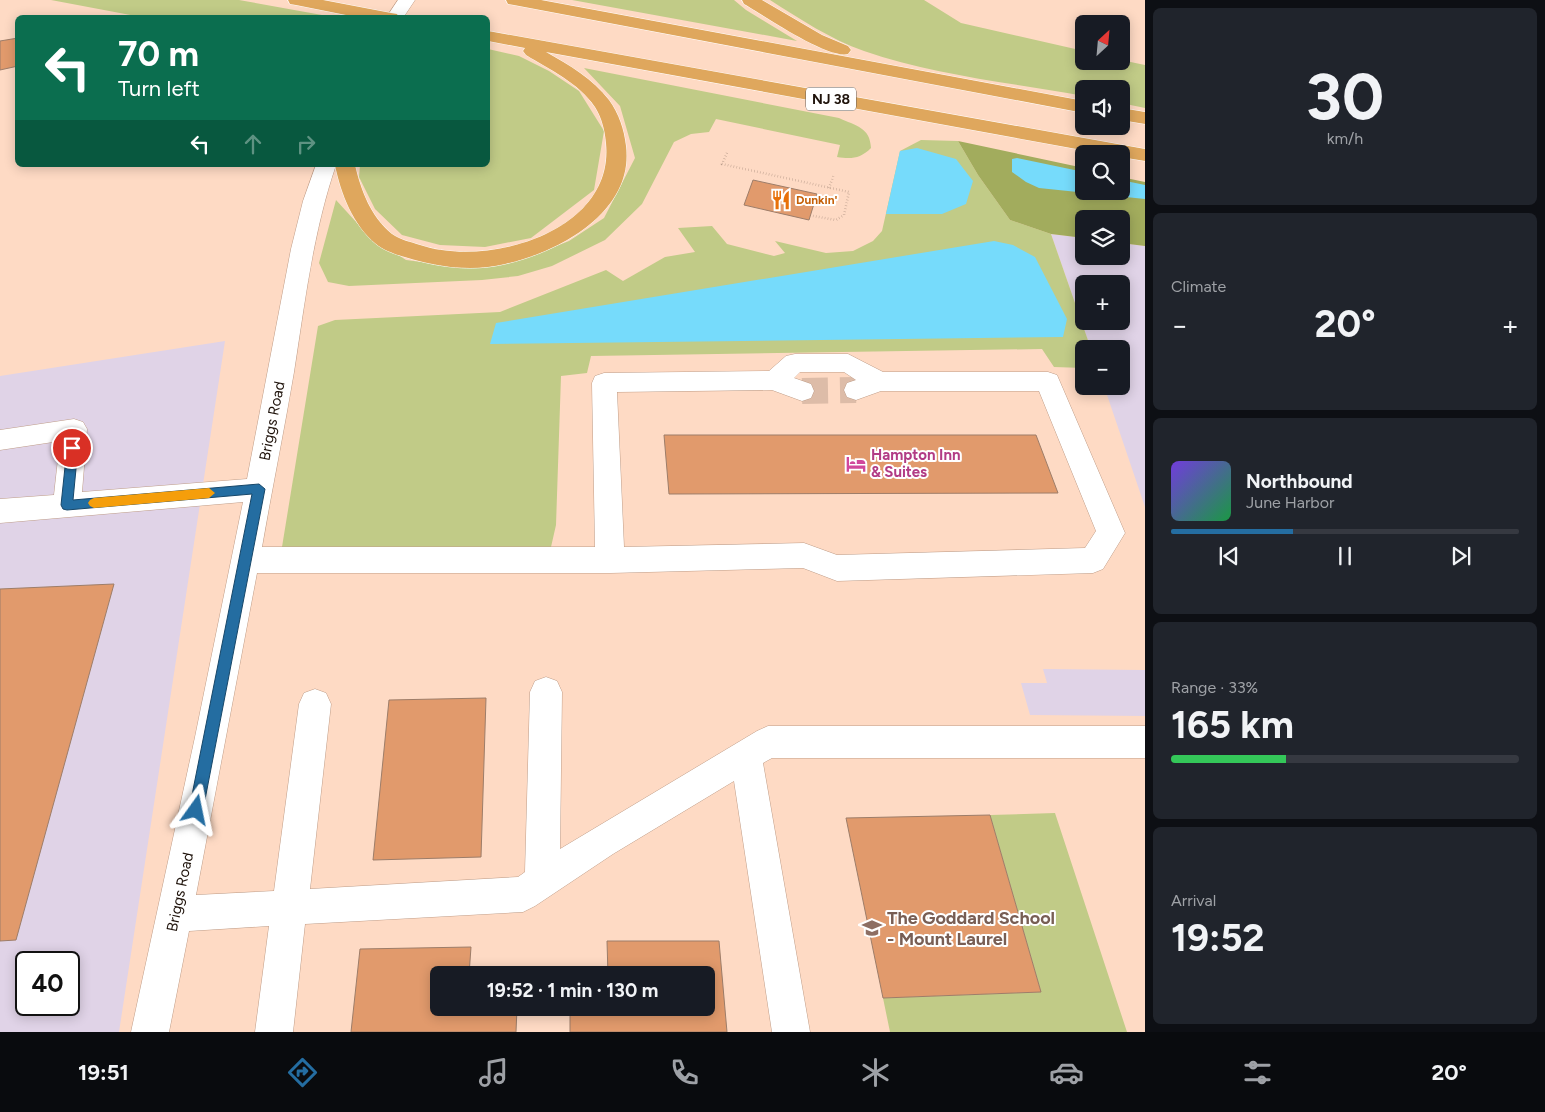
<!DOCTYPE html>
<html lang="en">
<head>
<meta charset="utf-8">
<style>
  body { margin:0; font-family:Figtree,sans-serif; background:#20242c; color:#f1f3f6; height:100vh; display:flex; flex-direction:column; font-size:19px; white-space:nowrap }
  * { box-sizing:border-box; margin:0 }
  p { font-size:16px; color:#9ea1a6 }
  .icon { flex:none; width:28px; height:28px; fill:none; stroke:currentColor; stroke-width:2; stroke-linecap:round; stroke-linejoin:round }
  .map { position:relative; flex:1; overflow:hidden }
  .side { display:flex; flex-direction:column; gap:8px; padding:8px; background:#0d0f14; width:400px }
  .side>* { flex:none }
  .hud { position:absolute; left:15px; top:15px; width:475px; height:152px; border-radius:8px; box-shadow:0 2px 12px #0003; background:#0b6e4f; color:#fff; overflow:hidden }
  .needle { width:32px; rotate:26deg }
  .fabs { position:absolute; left:1075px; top:15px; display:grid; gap:10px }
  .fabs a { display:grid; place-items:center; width:55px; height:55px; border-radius:8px; background:#171b24; box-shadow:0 2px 12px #0003; font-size:25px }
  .speed { position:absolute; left:15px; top:951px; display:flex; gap:10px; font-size:25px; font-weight:700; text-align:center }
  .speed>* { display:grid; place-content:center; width:65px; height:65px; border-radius:50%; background:#171b24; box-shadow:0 2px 12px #0003; line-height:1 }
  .speed .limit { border:2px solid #111; border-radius:8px; background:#fff; color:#111 }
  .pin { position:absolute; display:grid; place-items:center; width:42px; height:42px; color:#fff; margin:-21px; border:2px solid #fff; border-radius:50%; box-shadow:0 1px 5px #0007 }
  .me { position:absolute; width:55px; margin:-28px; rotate:12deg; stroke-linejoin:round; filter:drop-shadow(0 0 4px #0008) }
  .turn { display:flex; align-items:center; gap:18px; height:105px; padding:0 20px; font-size:22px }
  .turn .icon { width:65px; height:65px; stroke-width:2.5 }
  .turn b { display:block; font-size:35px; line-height:42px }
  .lanes { display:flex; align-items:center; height:48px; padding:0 20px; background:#0003; justify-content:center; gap:25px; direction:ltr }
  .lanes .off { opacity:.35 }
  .big { font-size:38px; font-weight:700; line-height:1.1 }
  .side .tile { flex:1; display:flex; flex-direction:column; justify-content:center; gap:8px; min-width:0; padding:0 18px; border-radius:8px; background:#20242c }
  .side .dial { align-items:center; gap:0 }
  .dial b { font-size:65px; line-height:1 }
  .song { display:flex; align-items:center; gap:15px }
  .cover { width:60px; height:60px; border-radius:8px; background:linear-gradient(135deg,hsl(260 70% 55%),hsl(140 70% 35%)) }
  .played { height:5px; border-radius:2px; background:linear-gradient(90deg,#246da1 35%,#363941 35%) }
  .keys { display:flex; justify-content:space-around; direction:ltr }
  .heat { display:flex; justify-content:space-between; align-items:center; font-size:28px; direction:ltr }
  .charge { height:8px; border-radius:4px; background:linear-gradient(90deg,#34c759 33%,#363941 0) }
  .trip { position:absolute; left:430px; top:966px; width:285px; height:50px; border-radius:8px; background:#171b24; box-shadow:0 2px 12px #0003; font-weight:700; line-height:50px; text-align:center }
  .tabs { display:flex; height:80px; justify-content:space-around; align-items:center; background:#090b0e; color:#9ea1a6 }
  .tabs .icon { width:35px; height:35px }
  .tabs .active { color:#246da1 }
  .tabs b { font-size:22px; color:#f1f3f6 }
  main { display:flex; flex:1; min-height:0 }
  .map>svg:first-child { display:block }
  .industrial { fill:#e0d3e7; fill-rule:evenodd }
  .green { fill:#c1cb87 }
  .forest { fill:#a2ac5d }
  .water { fill:#76dbfb }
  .building { fill:#e19a6c; stroke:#9d7d69 }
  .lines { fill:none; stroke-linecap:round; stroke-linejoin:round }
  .minor-tunnel { stroke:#ddbca8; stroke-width:26; stroke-dasharray:26 12; stroke-linecap:butt }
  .minor-casing { stroke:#bf9d88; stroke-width:1 }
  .highway-casing { stroke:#fff; stroke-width:1 }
  .path { stroke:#b99c8b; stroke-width:2.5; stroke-dasharray:0.5 2.5; stroke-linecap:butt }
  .minor { fill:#fff; fill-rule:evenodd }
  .highway { fill:#dfa75d; fill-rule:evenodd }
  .route { fill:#246da1; stroke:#174769 }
  .slow { fill:#f59e0b }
  .labels { text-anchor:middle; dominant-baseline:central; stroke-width:4; stroke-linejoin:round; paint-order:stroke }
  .far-food-label { font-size:12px; font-weight:bold; fill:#c56008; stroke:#fff; text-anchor:start }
  .shield { fill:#fff; stroke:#625a54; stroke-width:1 }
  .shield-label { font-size:14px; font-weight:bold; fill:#1f130b }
  .street-label { font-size:15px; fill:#1f130b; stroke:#fff }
  .hotel-label { font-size:15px; font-weight:bold; fill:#b23c85; stroke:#fff; text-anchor:start }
  .near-education-label { font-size:18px; font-weight:bold; fill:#785e54; stroke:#fff; text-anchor:start }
</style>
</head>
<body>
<main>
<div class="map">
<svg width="1145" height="1032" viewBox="0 0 1145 1032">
  <rect width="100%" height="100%" fill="#fedac4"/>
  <!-- industrial -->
  <path class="industrial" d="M1051,234L1084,238V256H1121V243L1145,246V507L1104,386H1121V349H1091ZM1084,284H1121V321H1084Z
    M225,341L119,1032H0V376ZM26,962H69V1005H26Z
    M1043,669L1145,670V716L1030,715L1021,683H1047Z"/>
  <!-- green -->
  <path class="green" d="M51,0H239L333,17H141Z
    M572,0H734L746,10L797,41Z
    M770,0H924L961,23L1084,51V61H1121V60L1145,65V108L1121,103V89H1084V96C1012,83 933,75 864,51C830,39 800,19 770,0Z
    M488,49L519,56L549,71L579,91L604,131L594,190L531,238L485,247L440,245L402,235L375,209L359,177L360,165H488Z
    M584,68L839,118C856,126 870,127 871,148C860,159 851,159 837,157L840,145L716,119L709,132L691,134L674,142L642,204L605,240L552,266L518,276L482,280L349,286L328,282L319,263L336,200L368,235L406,260L468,268L529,257L569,241L604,218L635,158L620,106Z
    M921,140L958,141L978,175L1010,220L1051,234L1091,349H1084V368L1054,367L1042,349L591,356L587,373L561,376L556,525L551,547H282L318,326L335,320L500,312L606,270L623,281L665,257L695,252L678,228L712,226L727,244L774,256L785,253L775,241L826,253L853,251L873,241L882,231L900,151Z
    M1055,813L1127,1032H890L883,998L1041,992L990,815Z"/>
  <!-- forest -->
  <path class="forest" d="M958,141L1084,168V191H1121V177L1145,182V246L1121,243V219H1084V238L1051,234L1010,220L978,175Z"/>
  <!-- water -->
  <path class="water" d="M917,148L956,159L973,181L966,204L942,214H886L900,151Z
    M1017,158L1084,172V191H1121V180L1145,185V199L1039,188L1026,182L1012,172V159Z
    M994,241L1013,245L1035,257L1067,319L1063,337L490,344L496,323Z"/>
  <!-- building -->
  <path class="building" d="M18,38V66L0,70V41Z
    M753,180L817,194L809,220L744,205Z
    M664,435H1036L1058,493L669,494Z
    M114,584L16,940L0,941V589Z
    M486,698L481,857L373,860L389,700Z
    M990,815L1041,992L883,998L846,818Z
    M607,941H719L727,1032H570V1008H706V975H608Z
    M471,947L469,975H439V1008H517L516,1032H351L360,949Z"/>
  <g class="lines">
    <!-- minor-tunnel -->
    <path class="minor-tunnel" d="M802,391L856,390"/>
    <defs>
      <path id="minor" d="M398,0H415L403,18H386Z
        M316,165H336C313,232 305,302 294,372C284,431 272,489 262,547H595L592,383L595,376L604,373L769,371L786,356L795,354H848L883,372H1048L1057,375L1125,533L1103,569L1093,573L837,581L803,568L610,573H257L196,895L274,891L299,704L304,693L315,689L326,693L331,704L310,889L518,877L525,872L530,692L535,681L546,677L557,681L562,692L560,849L757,731L768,726H1145V758H772L763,763L810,1032H772L734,781L613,854L535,906L523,912L305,924L293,1032H255L269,926L189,931L169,1032H131L195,737L243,502L0,523V499L54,495L60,441L0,450V430L74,419L83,422L87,429L82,492L247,479L291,249L303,201ZM800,372H844L856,380L847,383L844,390L847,397L856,400L881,391H1039L1096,531L1085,548L837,555L804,543L624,547L617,392L772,390L802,401L811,398L814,391L811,384L794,378Z"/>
      <path id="highway" d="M288,0H323L391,13L397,14L399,18H361L296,5L290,4Z
        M506,0H541L1084,101V113L514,5L508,4Z
        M742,0H762L822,35L848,46L851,50L848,54C827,59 765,16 744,4Z
        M488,31L1145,149V161L1121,157V154H1104L546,52C569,65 593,79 609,100C619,114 624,129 626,146C634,212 559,252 505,264C476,271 446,268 419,261C405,257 387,253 376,244C353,225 341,194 335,165H355C361,191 371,217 392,234C400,240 411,242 420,245C488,268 615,232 606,143C605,131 602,118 595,107C579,83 549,69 526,55L523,51L525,48L488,41Z
        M1121,108L1145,112V124L1121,120Z"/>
    </defs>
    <!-- minor casing -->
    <use href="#minor" class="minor-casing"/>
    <!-- highway casing -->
    <use href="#highway" class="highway-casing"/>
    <!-- path -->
    <path class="path" d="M727,153L722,164L849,192L844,215L836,220L813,216
      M829,188L834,174"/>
    <!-- minor -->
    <use href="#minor" class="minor"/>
    <!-- highway -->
    <use href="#highway" class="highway"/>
  </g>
  <!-- route -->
  <path class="route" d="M72,443L78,448L73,500L259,484L265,489L203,810L201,815L196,817L191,815L189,810L252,494L67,510L63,509L61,505L67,448Z"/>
  <!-- slow -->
  <path class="slow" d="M209,488L215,493L209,498L94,508L90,506L88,503L90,500L94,498Z"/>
  <!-- icons -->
  <defs>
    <symbol id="restaurant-bare" viewBox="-9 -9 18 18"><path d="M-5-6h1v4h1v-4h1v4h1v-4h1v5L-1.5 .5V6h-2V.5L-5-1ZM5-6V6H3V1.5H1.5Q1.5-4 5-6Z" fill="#e8710a" stroke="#fff" stroke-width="2.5" paint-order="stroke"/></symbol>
    <symbol id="hotel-bare" viewBox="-9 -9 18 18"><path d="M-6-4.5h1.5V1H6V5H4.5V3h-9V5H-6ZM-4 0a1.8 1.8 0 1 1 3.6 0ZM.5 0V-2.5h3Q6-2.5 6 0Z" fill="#d1479c" stroke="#fff" stroke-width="2.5" paint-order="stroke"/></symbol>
    <symbol id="school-bare" viewBox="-9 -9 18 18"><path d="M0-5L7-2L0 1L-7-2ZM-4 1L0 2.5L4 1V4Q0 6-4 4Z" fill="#8d6e63" stroke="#fff" stroke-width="2.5" paint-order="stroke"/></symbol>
  </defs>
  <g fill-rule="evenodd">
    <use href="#restaurant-bare" x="767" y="186" width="28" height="28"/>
    <use href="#hotel-bare" x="842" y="450" width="28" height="28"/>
    <use href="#school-bare" x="858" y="914" width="28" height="28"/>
  </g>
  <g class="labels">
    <!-- far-food labels -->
    <g class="far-food-label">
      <text x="796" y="200">Dunkin'</text>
    </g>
    <!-- shield labels -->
    <rect class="shield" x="806" y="87.5" width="50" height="23" rx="4"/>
    <g class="shield-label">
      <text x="831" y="99">NJ 38</text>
    </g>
    <!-- street labels -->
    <g class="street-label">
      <text transform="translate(272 421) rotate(-79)">Briggs Road</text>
      <text transform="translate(180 892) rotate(-78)">Briggs Road</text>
    </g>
    <!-- hotel labels -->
    <g class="hotel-label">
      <text x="871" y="455">Hampton Inn<tspan x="871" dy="17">&amp; Suites</tspan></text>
    </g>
    <!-- near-education labels -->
    <g class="near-education-label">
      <text x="887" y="918">The Goddard School<tspan x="887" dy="21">- Mount Laurel</tspan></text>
    </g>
  </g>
</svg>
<div class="fabs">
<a><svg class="needle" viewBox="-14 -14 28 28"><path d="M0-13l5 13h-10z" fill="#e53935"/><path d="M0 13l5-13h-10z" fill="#9ea1a6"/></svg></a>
<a><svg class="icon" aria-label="sound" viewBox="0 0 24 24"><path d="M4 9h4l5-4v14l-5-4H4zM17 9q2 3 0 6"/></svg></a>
<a><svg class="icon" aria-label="search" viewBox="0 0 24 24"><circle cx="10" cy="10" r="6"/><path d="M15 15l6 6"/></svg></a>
<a><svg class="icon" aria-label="layers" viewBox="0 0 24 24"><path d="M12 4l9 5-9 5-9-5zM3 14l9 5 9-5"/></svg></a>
<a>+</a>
<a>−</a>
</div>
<div class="speed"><div class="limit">40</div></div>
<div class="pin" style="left:72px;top:448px;background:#d93025"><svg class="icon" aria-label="arrive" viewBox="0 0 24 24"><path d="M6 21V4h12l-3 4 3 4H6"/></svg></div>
<svg class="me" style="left:196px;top:810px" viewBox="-20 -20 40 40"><path d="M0-17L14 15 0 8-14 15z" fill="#246da1" stroke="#fff" stroke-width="4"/></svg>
<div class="trip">19:52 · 1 min · 130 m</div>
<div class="hud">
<div class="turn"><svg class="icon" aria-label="left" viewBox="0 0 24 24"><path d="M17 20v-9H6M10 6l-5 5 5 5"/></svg><div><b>70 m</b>Turn left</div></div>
<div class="lanes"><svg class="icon" aria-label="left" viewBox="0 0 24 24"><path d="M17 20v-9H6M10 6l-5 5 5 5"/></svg><svg class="icon off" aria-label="ahead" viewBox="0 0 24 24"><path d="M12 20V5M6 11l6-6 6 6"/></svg><svg class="icon off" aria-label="right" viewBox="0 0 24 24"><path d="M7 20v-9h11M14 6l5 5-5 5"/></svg></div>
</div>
</div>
<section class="side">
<div class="tile dial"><b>30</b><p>km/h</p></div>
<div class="tile"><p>Climate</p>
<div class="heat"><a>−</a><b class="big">20°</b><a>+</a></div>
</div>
<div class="tile">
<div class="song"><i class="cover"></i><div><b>Northbound</b><p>June Harbor</p></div></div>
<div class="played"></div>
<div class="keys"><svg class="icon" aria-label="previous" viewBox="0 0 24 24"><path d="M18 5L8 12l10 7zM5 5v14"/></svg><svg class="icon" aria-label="pause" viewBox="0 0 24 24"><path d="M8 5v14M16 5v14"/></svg><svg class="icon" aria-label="next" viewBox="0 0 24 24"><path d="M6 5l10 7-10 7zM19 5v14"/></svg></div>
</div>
<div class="tile"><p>Range · 33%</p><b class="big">165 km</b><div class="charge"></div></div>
<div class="tile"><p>Arrival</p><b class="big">19:52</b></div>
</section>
</main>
<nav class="tabs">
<b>19:51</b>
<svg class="icon active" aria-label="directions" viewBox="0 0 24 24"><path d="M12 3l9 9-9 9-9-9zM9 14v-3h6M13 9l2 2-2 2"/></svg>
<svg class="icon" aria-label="music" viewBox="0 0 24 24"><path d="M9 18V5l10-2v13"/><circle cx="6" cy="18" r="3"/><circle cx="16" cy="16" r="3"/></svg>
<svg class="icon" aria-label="phone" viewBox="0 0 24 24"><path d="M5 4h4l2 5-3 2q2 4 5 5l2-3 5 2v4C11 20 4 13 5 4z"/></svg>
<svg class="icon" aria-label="climate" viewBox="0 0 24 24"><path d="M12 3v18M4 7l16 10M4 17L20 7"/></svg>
<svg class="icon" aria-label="car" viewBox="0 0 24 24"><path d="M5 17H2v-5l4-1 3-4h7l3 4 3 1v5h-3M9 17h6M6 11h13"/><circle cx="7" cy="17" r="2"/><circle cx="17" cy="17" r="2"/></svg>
<svg class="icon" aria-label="filters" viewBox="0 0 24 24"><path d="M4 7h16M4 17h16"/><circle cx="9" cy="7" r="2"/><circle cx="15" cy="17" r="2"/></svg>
<b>20°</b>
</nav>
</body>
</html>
